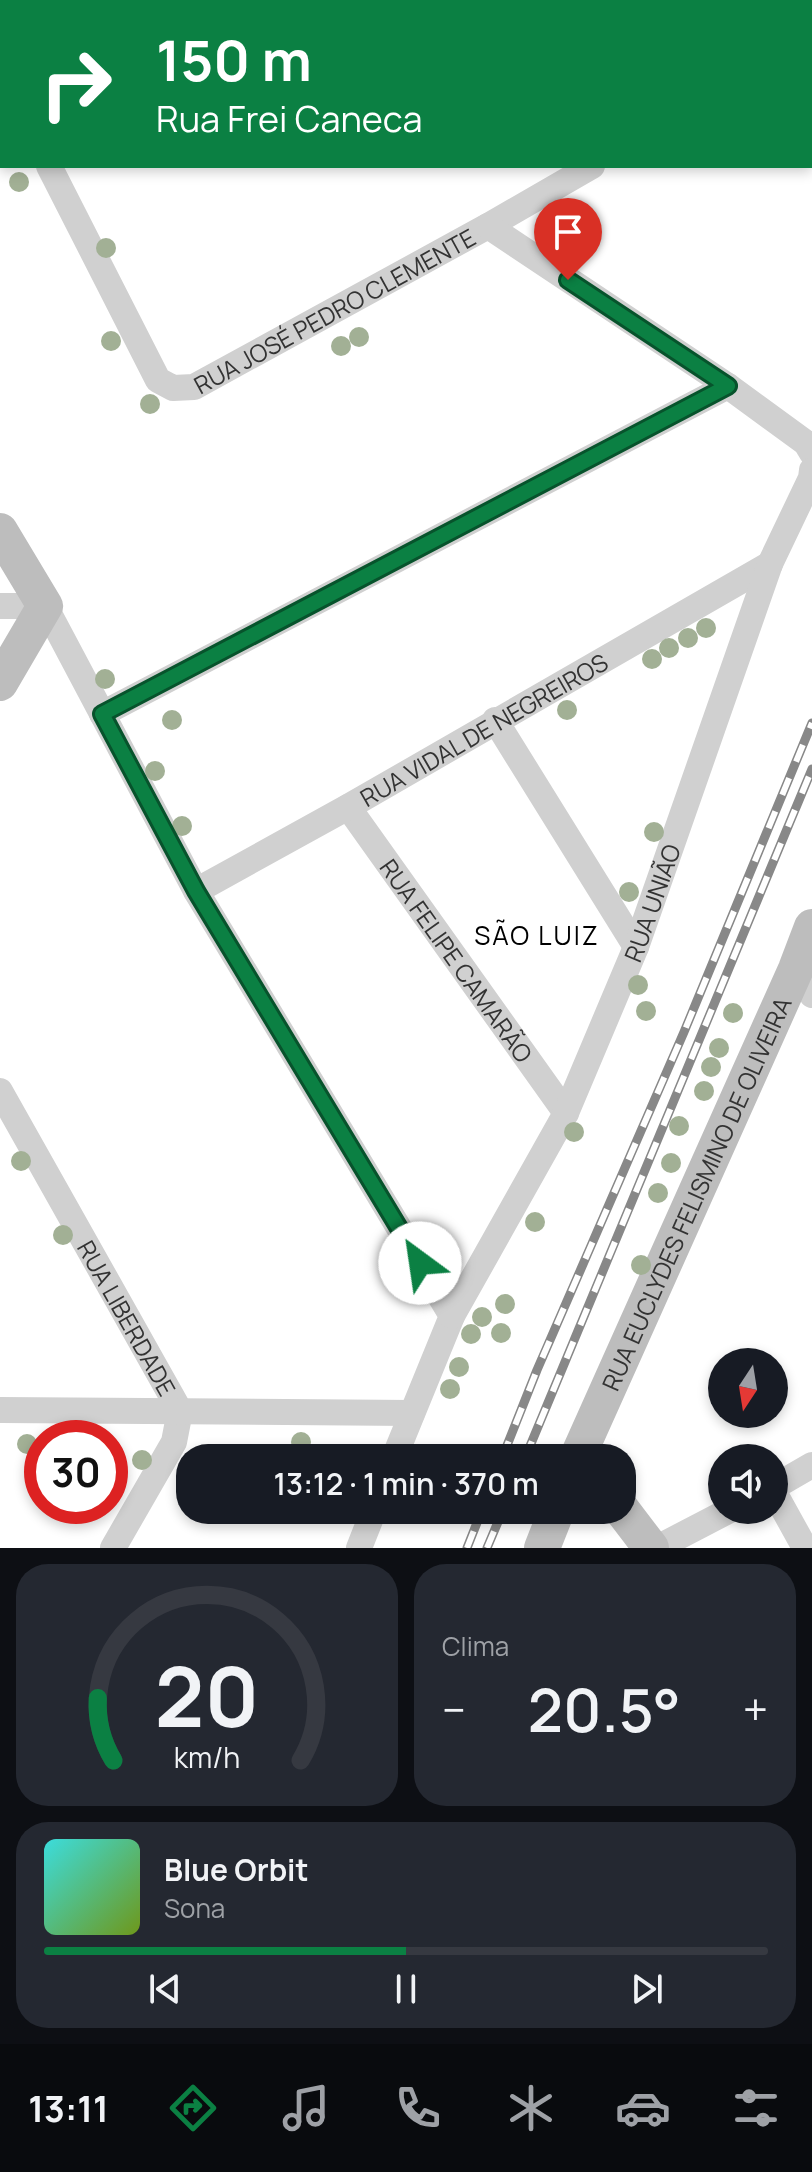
<!DOCTYPE html>
<html lang="pt">
<head>
<meta charset="utf-8">
<style>
  body { margin:0; font-family:Manrope,sans-serif; background:#242831; color:#f1f3f6; height:100vh; display:flex; flex-direction:column; font-size:30px; white-space:nowrap }
  * { box-sizing:border-box; margin:0 }
  p { font-size:26px; color:#9ea1a6 }
  .icon { flex:none; width:44px; height:44px; fill:none; stroke:currentColor; stroke-width:2; stroke-linecap:round; stroke-linejoin:round }
  .map { position:relative; height:1548px; overflow:hidden }
  .sheet { display:flex; flex-direction:column; gap:16px; padding:16px; background:#0d0f14; flex:1 }
  .sheet>* { flex:none }
  .hud { position:absolute; left:0px; top:0px; width:812px; height:168px; box-shadow:0 4px 12px #0003; background:#0b8043; color:#fff; overflow:hidden }
  .needle { width:52px; rotate:192deg }
  .controls { position:absolute; left:708px; top:1348px; display:grid; gap:16px }
  .controls a { display:grid; place-items:center; width:80px; height:80px; border-radius:50%; background:#171b24; box-shadow:0 4px 12px #0003; font-size:40px }
  .speed { position:absolute; left:24px; top:1420px; display:flex; gap:16px; font-size:40px; font-weight:700; text-align:center }
  .speed>* { display:grid; place-content:center; width:104px; height:104px; border-radius:50%; background:#171b24; box-shadow:0 4px 12px #0003; line-height:1 }
  .speed .limit { border:12px solid #d22; background:#fff; color:#111 }
  .pin { position:absolute; display:grid; place-items:center; width:68px; height:68px; color:#fff; margin:-82px -34px; border-radius:50% 50% 50% 0; rotate:-45deg; box-shadow:0 0 8px #0007 }
  .pin .icon { rotate:45deg }
  .me { position:absolute; width:88px; margin:-44px; rotate:329deg; stroke-linejoin:round; filter:drop-shadow(0 0 6px #0008) }
  .turn { display:flex; align-items:center; gap:28px; height:168px; padding:0 24px; font-size:36px }
  .turn .icon { width:104px; height:104px; stroke-width:2.5 }
  .turn b { display:block; font-size:56px; line-height:68px }
  .big { font-size:60px; font-weight:600; line-height:1.1 }
  .sheet .widget { flex:1; display:flex; flex-direction:column; justify-content:center; gap:12px; min-width:0; padding:0 28px; border-radius:32px; background:#242831 }
  .sheet .dial { align-items:center; gap:0 }
  .dial svg { height:208px; overflow:visible; fill:none; stroke:#363941; stroke-width:7; stroke-linecap:round; text-anchor:middle }
  .dial text { fill:#f1f3f6; stroke:none }
  .song { display:flex; align-items:center; gap:24px }
  .cover { width:96px; height:96px; border-radius:12px; background:linear-gradient(135deg,hsl(180 70% 55%),hsl(80 70% 35%)) }
  .played { height:8px; border-radius:4px; background:linear-gradient(90deg,#0b8043 50%,#363941 50%) }
  .keys { display:flex; justify-content:space-around; direction:ltr }
  .heat { display:flex; justify-content:space-between; align-items:center; font-size:44px; direction:ltr }
  .sheet .tiles { flex:1; display:grid; gap:16px; grid-template-columns:1fr 1fr }
  .widget:last-child { grid-column:span 2 }
  .trip { position:absolute; left:176px; top:1444px; width:460px; height:80px; border-radius:32px; background:#171b24; box-shadow:0 4px 12px #0003; font-weight:600; line-height:80px; text-align:center }
  .menu { display:flex; height:128px; justify-content:space-around; align-items:center; background:#090b0e; color:#9ea1a6 }
  .menu .icon { width:56px; height:56px }
  .menu .selected { color:#0b8043 }
  .menu b { font-size:36px; color:#f1f3f6 }
  .map>svg:first-child { display:block }
  .lines { fill:none; stroke-linecap:round; stroke-linejoin:round }
  .street { stroke:#d0d0d0; stroke-width:26 }
  .secondary { stroke:#bdbdbd; stroke-width:36 }
  .rail-casing { stroke:#888; stroke-width:9 }
  .rail { stroke:#fff; stroke-width:6; stroke-dasharray:18; stroke-linecap:butt }
  .tree { fill:#a2b095 }
  .route-casing { stroke:#07532c; stroke-width:20 }
  .route { stroke:#0b8043; stroke-width:14 }
  .labels { text-anchor:middle; dominant-baseline:central; stroke-width:8; stroke-linejoin:round; paint-order:stroke }
  .street-label { font-size:24px; fill:#333; stroke:#fff }
  .neighbourhood-label { font-size:26px; letter-spacing:2px; fill:#000; stroke:#fff }
</style>
</head>
<body>
<div class="map">
<svg width="812" height="1548" viewBox="0 0 812 1548">
  <rect width="100%" height="100%" fill="#fff"/>
  <g class="lines">
    <!-- street -->
    <g class="street">
      <path d="M318,2L322,0"/>
      <path d="M810,33L812,32"/>
      <path d="M0,90L2,93"/>
      <path d="M810,110L812,111"/>
      <path id="s1" d="M49,166L158,380L173,388L194,387L488,226L592,166"/>
      <path d="M488,226L728,386L806,443L812,453"/>
      <path d="M0,606H45L196,891L452,1316L394,1458"/>
      <path d="M102,714L728,386"/>
      <path d="M495,720L636,947"/>
      <path id="s2" d="M348,807L566,1113"/>
      <path id="s3" d="M196,891L348,807L770,564"/>
      <path d="M796,969L812,995"/>
      <path id="s4" d="M0,1091L180,1411L174,1442L113,1548"/>
      <path id="s5" d="M452,1316L566,1113L636,947L770,564L811,478L812,470"/>
      <path d="M0,1410L412,1413"/>
      <path d="M774,1487L812,1465"/>
      <path d="M774,1492L805,1548"/>
      <path d="M359,1548L374,1510"/>
      <path d="M657,1548L730,1510"/>
    </g>
    <!-- secondary -->
    <g class="secondary">
      <path d="M0,531L45,606L0,683"/>
      <path id="s6" d="M577,1458L796,969L812,927"/>
      <path d="M622,1510L651,1548"/>
      <path d="M542,1548L557,1510"/>
    </g>
    <defs>
      <path id="rail" d="M502,1458L537,1370L684,1032L812,723
        M525,1458L812,769
        M467,1548L482,1510
        M487,1548L503,1510"/>
    </defs>
    <!-- rail casing -->
    <use href="#rail" class="rail-casing"/>
    <!-- rail -->
    <use href="#rail" class="rail"/>
  </g>
  <!-- trees -->
  <g class="tree">
    <circle cx="19" cy="182" r="10"/>
    <circle cx="106" cy="248" r="10"/>
    <circle cx="359" cy="337" r="10"/>
    <circle cx="111" cy="341" r="10"/>
    <circle cx="341" cy="346" r="10"/>
    <circle cx="150" cy="404" r="10"/>
    <circle cx="706" cy="628" r="10"/>
    <circle cx="688" cy="638" r="10"/>
    <circle cx="669" cy="648" r="10"/>
    <circle cx="652" cy="659" r="10"/>
    <circle cx="105" cy="679" r="10"/>
    <circle cx="567" cy="710" r="10"/>
    <circle cx="172" cy="720" r="10"/>
    <circle cx="155" cy="771" r="10"/>
    <circle cx="182" cy="826" r="10"/>
    <circle cx="654" cy="832" r="10"/>
    <circle cx="629" cy="892" r="10"/>
    <circle cx="638" cy="985" r="10"/>
    <circle cx="646" cy="1011" r="10"/>
    <circle cx="733" cy="1013" r="10"/>
    <circle cx="719" cy="1048" r="10"/>
    <circle cx="711" cy="1067" r="10"/>
    <circle cx="704" cy="1091" r="10"/>
    <circle cx="679" cy="1126" r="10"/>
    <circle cx="574" cy="1132" r="10"/>
    <circle cx="21" cy="1161" r="10"/>
    <circle cx="671" cy="1163" r="10"/>
    <circle cx="658" cy="1193" r="10"/>
    <circle cx="535" cy="1222" r="10"/>
    <circle cx="63" cy="1235" r="10"/>
    <circle cx="641" cy="1265" r="10"/>
    <circle cx="505" cy="1304" r="10"/>
    <circle cx="482" cy="1317" r="10"/>
    <circle cx="501" cy="1333" r="10"/>
    <circle cx="471" cy="1334" r="10"/>
    <circle cx="459" cy="1367" r="10"/>
    <circle cx="450" cy="1389" r="10"/>
    <circle cx="301" cy="1442" r="10"/>
    <circle cx="27" cy="1444" r="10"/>
    <circle cx="142" cy="1460" r="10"/>
  </g>
  <g class="lines">
    <defs>
      <path id="route" d="M420,1263L196,891L102,714L728,386L568,280"/>
    </defs>
    <!-- route casing -->
    <use href="#route" class="route-casing"/>
    <!-- route -->
    <use href="#route" class="route"/>
  </g>
  <g class="labels">
    <!-- street labels -->
    <g class="street-label">
      <text stroke="none"><textPath href="#s1" startOffset="438">RUA JOSÉ PEDRO CLEMENTE</textPath></text>
      <text stroke="none"><textPath href="#s3" startOffset="330">RUA VIDAL DE NEGREIROS</textPath></text>
      <text stroke="none"><textPath href="#s5" startOffset="460">RUA UNIÃO</textPath></text>
      <text stroke="none"><textPath href="#s2" startOffset="188">RUA FELIPE CAMARÃO</textPath></text>
      <text stroke="none"><textPath href="#s6" startOffset="290">RUA EUCLYDES FELISMINO DE OLIVEIRA</textPath></text>
      <text stroke="none"><textPath href="#s4" startOffset="260">RUA LIBERDADE</textPath></text>
    </g>
    <!-- neighbourhood labels -->
    <g class="neighbourhood-label">
      <text x="537" y="935">SÃO LUIZ</text>
    </g>
  </g>
</svg>
<div class="controls">
<a><svg class="needle" viewBox="-14 -14 28 28"><path d="M0-13l5 13h-10z" fill="#e53935"/><path d="M0 13l5-13h-10z" fill="#9ea1a6"/></svg></a>
<a><svg class="icon" aria-label="sound" viewBox="0 0 24 24"><path d="M4 9h4l5-4v14l-5-4H4zM17 9q2 3 0 6"/></svg></a>
</div>
<div class="speed"><div class="limit">30</div></div>
<div class="pin" style="left:568px;top:280px;background:#d93025"><svg class="icon" aria-label="arrive" viewBox="0 0 24 24"><path d="M6 21V4h12l-3 4 3 4H6"/></svg></div>
<svg class="me" style="left:420px;top:1263px" viewBox="-20 -20 40 40"><circle r="19" fill="#fff"/><path d="M0-13L10 11 0 6-10 11z" fill="#0b8043"/></svg>
<div class="trip">13:12 · 1 min · 370 m</div>
<div class="hud">
<div class="turn"><svg class="icon" aria-label="right" viewBox="0 0 24 24"><path d="M7 20v-9h11M14 6l5 5-5 5"/></svg><div><b>150 m</b>Rua Frei Caneca</div></div>
</div>
</div>
<section class="sheet">
<div class="tiles">
<div class="widget dial"><svg viewBox="0 0 100 80">
<path d="M14 69A42 42 0 1 1 86 69"/>
<path d="M14 69A42 42 0 0 1 8 45" stroke="#0b8043"/>
<text x="50" y="56" font-size="32" font-weight="700">20</text>
<text x="50" y="72" font-size="11">km/h</text>
</svg></div>
<div class="widget"><p>Clima</p>
<div class="heat"><a>−</a><b class="big">20.5°</b><a>+</a></div>
</div>
<div class="widget">
<div class="song"><i class="cover"></i><div><b>Blue Orbit</b><p>Sona</p></div></div>
<div class="played"></div>
<div class="keys"><svg class="icon" aria-label="previous" viewBox="0 0 24 24"><path d="M18 5L8 12l10 7zM5 5v14"/></svg><svg class="icon" aria-label="pause" viewBox="0 0 24 24"><path d="M8 5v14M16 5v14"/></svg><svg class="icon" aria-label="next" viewBox="0 0 24 24"><path d="M6 5l10 7-10 7zM19 5v14"/></svg></div>
</div>
</div>
</section>
<nav class="menu">
<b>13:11</b>
<svg class="icon selected" aria-label="directions" viewBox="0 0 24 24"><path d="M12 3l9 9-9 9-9-9zM9 14v-3h6M13 9l2 2-2 2"/></svg>
<svg class="icon" aria-label="music" viewBox="0 0 24 24"><path d="M9 18V5l10-2v13"/><circle cx="6" cy="18" r="3"/><circle cx="16" cy="16" r="3"/></svg>
<svg class="icon" aria-label="phone" viewBox="0 0 24 24"><path d="M5 4h4l2 5-3 2q2 4 5 5l2-3 5 2v4C11 20 4 13 5 4z"/></svg>
<svg class="icon" aria-label="climate" viewBox="0 0 24 24"><path d="M12 3v18M4 7l16 10M4 17L20 7"/></svg>
<svg class="icon" aria-label="car" viewBox="0 0 24 24"><path d="M5 17H2v-5l4-1 3-4h7l3 4 3 1v5h-3M9 17h6M6 11h13"/><circle cx="7" cy="17" r="2"/><circle cx="17" cy="17" r="2"/></svg>
<svg class="icon" aria-label="filters" viewBox="0 0 24 24"><path d="M4 7h16M4 17h16"/><circle cx="9" cy="7" r="2"/><circle cx="15" cy="17" r="2"/></svg>
</nav>
</body>
</html>
